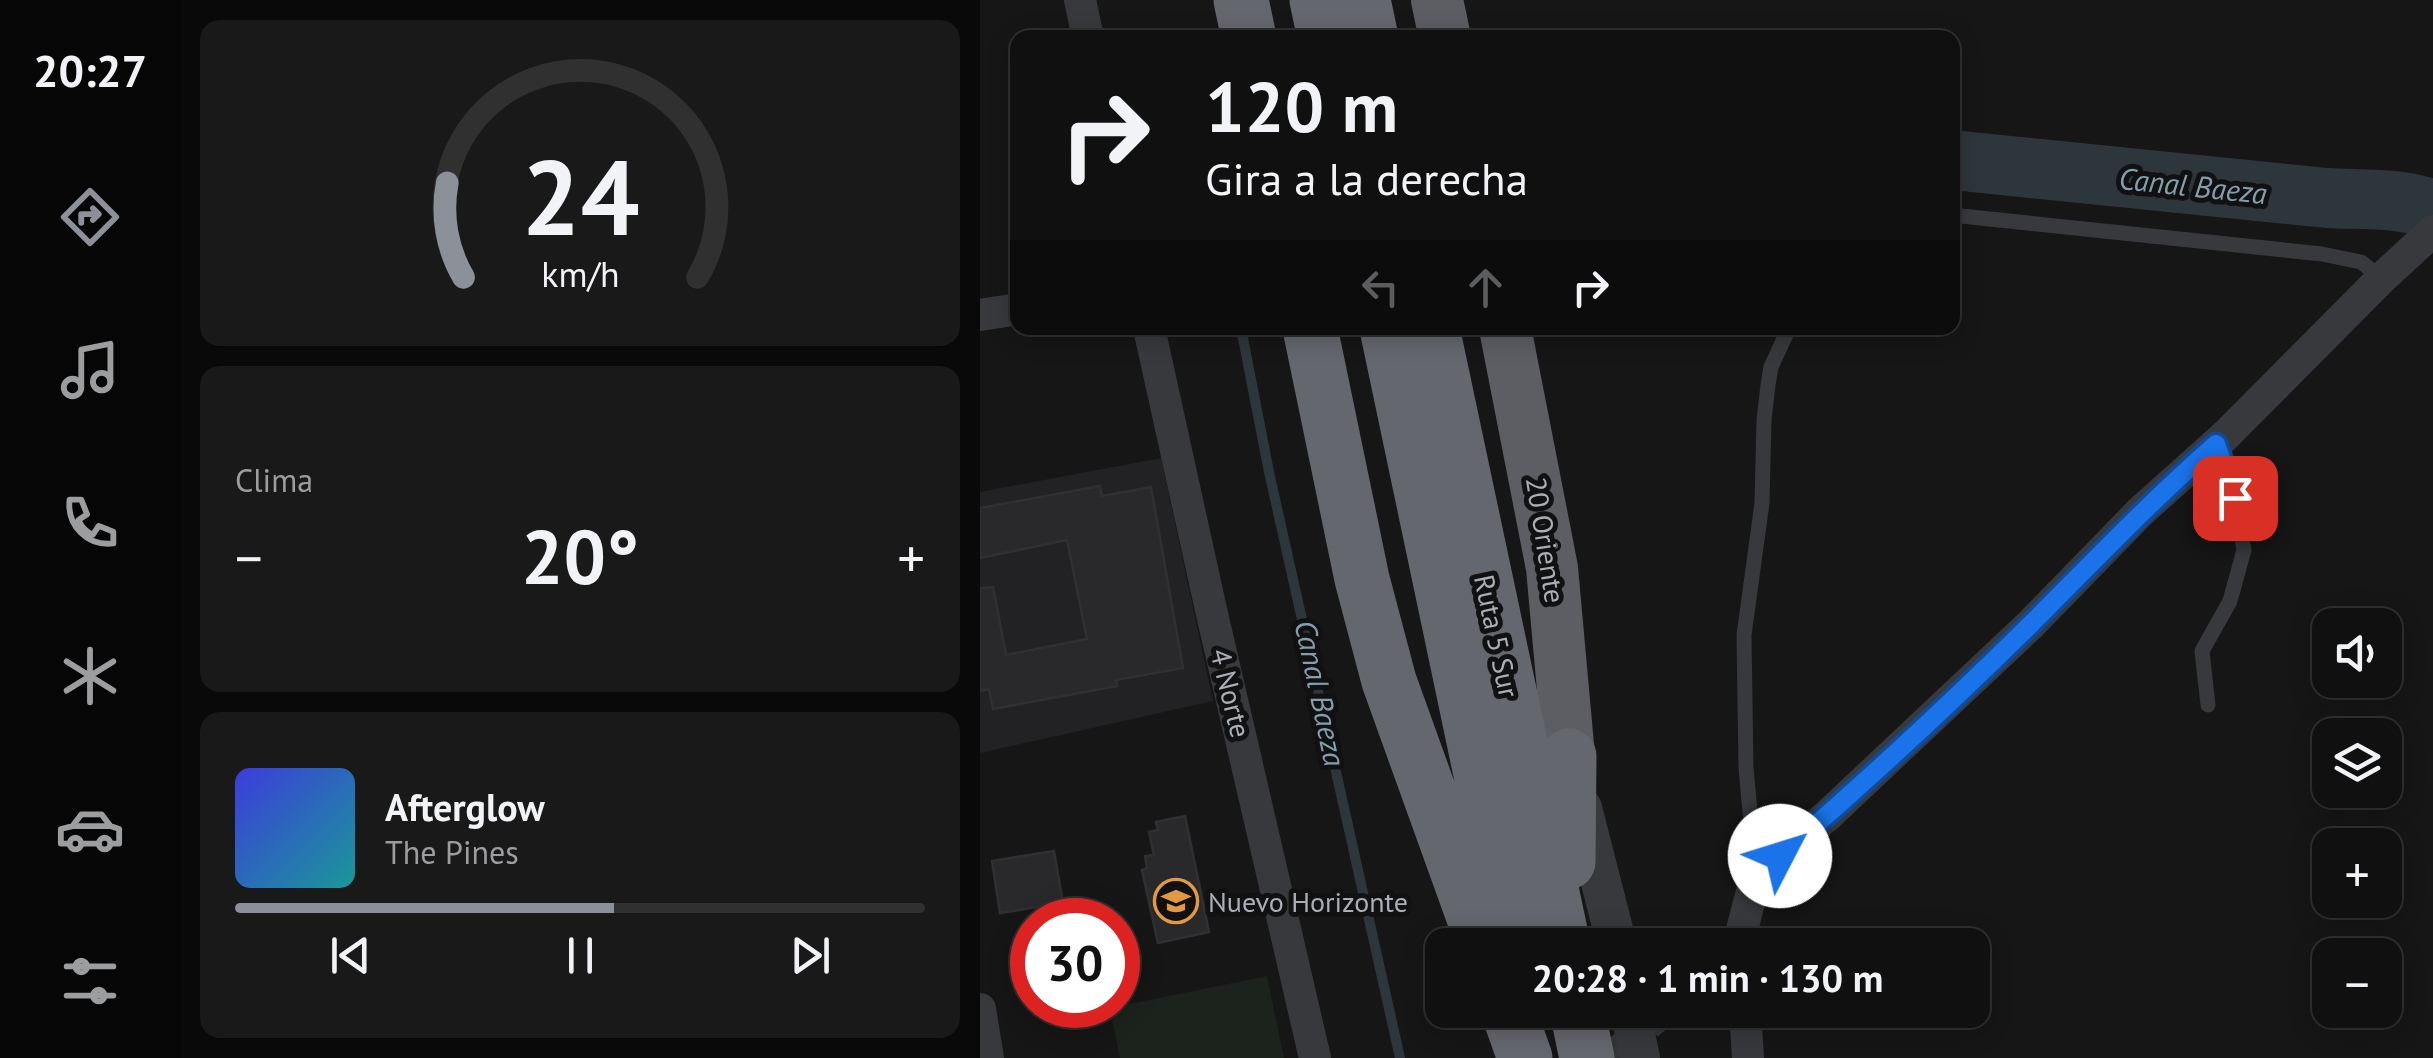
<!DOCTYPE html>
<html lang="es">
<head>
<meta charset="utf-8">
<style>
  body { margin:0; font-family:"PT Sans",sans-serif; background:#19191a; color:#f1f3f6; height:100vh; display:flex; flex-direction:column; font-size:38px; white-space:nowrap }
  * { box-sizing:border-box; margin:0 }
  p { font-size:32px; color:#9c9d9f }
  .icon { flex:none; width:55px; height:55px; fill:none; stroke:currentColor; stroke-width:2; stroke-linecap:round; stroke-linejoin:round }
  .map { position:relative; flex:1; overflow:hidden }
  .panel { display:flex; flex-direction:column; gap:20px; padding:20px; background:#090909; width:800px }
  .panel>* { flex:none }
  .top-card { position:absolute; left:30px; top:30px; width:950px; height:305px; border-radius:20px; box-shadow:0 5px 25px #0003,0 0 0 2px #303031; background:#101011; color:#f1f3f6; overflow:hidden }
  .buttons { position:absolute; left:1332px; top:608px; display:grid; gap:20px }
  .buttons a { display:grid; place-items:center; width:90px; height:90px; border-radius:20px; background:#101011; box-shadow:0 5px 25px #0003,0 0 0 2px #303031; font-size:50px }
  .speed { position:absolute; left:30px; top:898px; display:flex; gap:20px; font-size:50px; font-weight:700; text-align:center }
  .speed>* { display:grid; place-content:center; width:130px; height:130px; border-radius:50%; background:#101011; box-shadow:0 5px 25px #0003,0 0 0 2px #303031; line-height:1 }
  .speed .limit { border:15px solid #d22; background:#fff; color:#111 }
  .pin { position:absolute; display:grid; place-items:center; width:85px; height:85px; color:#fff; margin:-42px; border-radius:20px; box-shadow:0 5px 15px #0006 }
  .me { position:absolute; width:110px; margin:-55px; rotate:50deg; stroke-linejoin:round; filter:drop-shadow(0 0 8px #0008) }
  .turn { display:flex; align-items:center; gap:35px; height:210px; padding:0 30px; font-size:45px }
  .turn .icon { width:130px; height:130px; stroke-width:2.5 }
  .turn b { display:block; font-size:70px; line-height:85px }
  .lanes { display:flex; align-items:center; height:95px; padding:0 30px; background:#0003; justify-content:center; gap:50px; direction:ltr }
  .lanes .off { opacity:.35 }
  .big { font-size:75px; font-weight:600; line-height:1.1 }
  .panel .card { flex:1; display:flex; flex-direction:column; justify-content:center; gap:15px; min-width:0; padding:0 35px; border-radius:20px; background:#19191a }
  .panel .dial { align-items:center; gap:0 }
  .dial svg { height:260px; overflow:visible; fill:none; stroke:#303031; stroke-width:7; stroke-linecap:round; text-anchor:middle }
  .dial text { fill:#f1f3f6; stroke:none }
  .song { display:flex; align-items:center; gap:30px }
  .cover { width:120px; height:120px; border-radius:15px; background:linear-gradient(135deg,hsl(240 70% 55%),hsl(180 70% 35%)) }
  .played { height:10px; border-radius:5px; background:linear-gradient(90deg,#8c9099 55%,#303031 55%) }
  .keys { display:flex; justify-content:space-around; direction:ltr }
  .heat { display:flex; justify-content:space-between; align-items:center; font-size:55px; direction:ltr }
  .trip { position:absolute; left:445px; top:928px; width:565px; height:100px; border-radius:20px; background:#101011; box-shadow:0 5px 25px #0003,0 0 0 2px #303031; font-weight:600; line-height:100px; text-align:center }
  main { display:flex; flex:1; min-height:0 }
  .dock { display:flex; flex-direction:column; width:180px; justify-content:space-around; align-items:center; background:#060607; color:#9c9d9f }
  .dock .icon { width:70px; height:70px }
  .dock .current { color:#8c9099 }
  .dock b { font-size:45px; color:#f1f3f6 }
  .map>svg:first-child { display:block }
  .built { fill:#222224 }
  .green { fill:#1c221c }
  .lines { fill:none; stroke-linecap:round; stroke-linejoin:round }
  .stream { stroke:#2d363a; stroke-width:10 }
  .river { stroke:#2d363a; stroke-width:60 }
  .building { fill:#29292b; stroke:#303033; stroke-width:2.5 }
  .minor-tunnel { stroke:#333537; stroke-width:32; stroke-dasharray:32 16; stroke-linecap:butt }
  .service { stroke:#37393c; stroke-width:15 }
  .minor { stroke:#37393c; stroke-width:32 }
  .tertiary { stroke:#37393c; stroke-width:40 }
  .trunk { stroke:#5c5e64; stroke-width:52 }
  .motorway { stroke:#64676d; stroke-width:55 }
  .route-casing { stroke:#114b97; stroke-width:25 }
  .route { stroke:#1a73e8; stroke-width:18 }
  .labels { text-anchor:middle; dominant-baseline:central; stroke-width:10; stroke-linejoin:round; paint-order:stroke }
  .street-label { font-size:28px; fill:#a9afb6; stroke:#111112 }
  .poi-label { font-size:28px; fill:#a9afb6; stroke:#111112; text-anchor:start }
  .water-label { font-size:30px; font-style:italic; fill:#839fae; stroke:#111112 }
</style>
</head>
<body>
<main>
<nav class="dock">
<b>20:27</b>
<svg class="icon current" aria-label="directions" viewBox="0 0 24 24"><path d="M12 3l9 9-9 9-9-9zM9 14v-3h6M13 9l2 2-2 2"/></svg>
<svg class="icon" aria-label="music" viewBox="0 0 24 24"><path d="M9 18V5l10-2v13"/><circle cx="6" cy="18" r="3"/><circle cx="16" cy="16" r="3"/></svg>
<svg class="icon" aria-label="phone" viewBox="0 0 24 24"><path d="M5 4h4l2 5-3 2q2 4 5 5l2-3 5 2v4C11 20 4 13 5 4z"/></svg>
<svg class="icon" aria-label="climate" viewBox="0 0 24 24"><path d="M12 3v18M4 7l16 10M4 17L20 7"/></svg>
<svg class="icon" aria-label="car" viewBox="0 0 24 24"><path d="M5 17H2v-5l4-1 3-4h7l3 4 3 1v5h-3M9 17h6M6 11h13"/><circle cx="7" cy="17" r="2"/><circle cx="17" cy="17" r="2"/></svg>
<svg class="icon" aria-label="filters" viewBox="0 0 24 24"><path d="M4 7h16M4 17h16"/><circle cx="9" cy="7" r="2"/><circle cx="15" cy="17" r="2"/></svg>
</nav>
<section class="panel">
<div class="card dial"><svg viewBox="0 0 100 80">
<path d="M14 69A42 42 0 1 1 86 69"/>
<path d="M14 69A42 42 0 0 1 9 40" stroke="#8c9099"/>
<text x="50" y="56" font-size="32" font-weight="700">24</text>
<text x="50" y="72" font-size="11">km/h</text>
</svg></div>
<div class="card"><p>Clima</p>
<div class="heat"><a>−</a><b class="big">20°</b><a>+</a></div>
</div>
<div class="card">
<div class="song"><i class="cover"></i><div><b>Afterglow</b><p>The Pines</p></div></div>
<div class="played"></div>
<div class="keys"><svg class="icon" aria-label="previous" viewBox="0 0 24 24"><path d="M18 5L8 12l10 7zM5 5v14"/></svg><svg class="icon" aria-label="pause" viewBox="0 0 24 24"><path d="M8 5v14M16 5v14"/></svg><svg class="icon" aria-label="next" viewBox="0 0 24 24"><path d="M6 5l10 7-10 7zM19 5v14"/></svg></div>
</div>
</section>
<div class="map">
<svg width="1453" height="1058" viewBox="0 0 1453 1058">
  <rect width="100%" height="100%" fill="#161617"/>
  <!-- built -->
  <path class="built" d="M181,458L233,701L0,753V492Z"/>
  <!-- green -->
  <path class="green" d="M287,976L304,1058H140L130,1008Z"/>
  <g class="lines">
    <!-- stream -->
    <path class="stream" d="M261,328L289,472L420,1058"/>
    <!-- river -->
    <path class="river" d="M972,160L1347,198C1381,200 1422,197 1453,210"/>
  </g>
  <!-- building -->
  <path class="building" d="M120,486L122,496L171,487L203,668L136,680L137,686L13,709L9,689L0,691V588L13,587L26,655L107,639L87,540L0,558V508Z
    M205,816L229,932L178,943L162,870L167,868L165,856L174,855L169,832L178,830L176,822Z
    M74,851L83,903L20,913L12,861Z"/>
  <g class="lines">
    <!-- minor-tunnel -->
    <path class="minor-tunnel" d="M632,1058L683,1010"/>
    <!-- service -->
    <path class="service" d="M972,215L1342,254L1381,262L1402,278
      M1228,705L1222,651L1250,601L1264,550L1255,498L1236,444
      M776,876L766,768L764,635L782,503L784,420L788,385L791,367L809,328"/>
    <!-- minor -->
    <path class="minor" d="M100,0L108,38
      M0,315L38,309
      M169,328L232,614L335,1058
      M758,945L776,876L847,816L1050,625L1160,512L1246,435L1402,278L1453,231
      M0,1009L8,1058
      M765,1010L768,1058"/>
    <!-- tertiary -->
    <path class="tertiary" d="M602,808L637,945
      M650,1010L660,1058"/>
    <!-- trunk -->
    <path class="trunk" d="M457,0L465,38
      M525,328L572,568L589,756"/>
    <!-- motorway -->
    <path class="motorway" d="M261,0L269,38
      M337,0L345,38
      M383,0L391,38
      M330,328L382,579L409,681L504,945
      M407,328L537,945
      M452,328L583,945
      M588,862L589,756
      M528,1010L545,1058
      M597,1010L607,1058"/>
  </g>
  <g class="lines">
    <defs>
      <path id="route" d="M800,856C886,782 970,704 1051,624C1112,563 1171,501 1236,444L1255,498"/>
    </defs>
    <!-- route casing -->
    <use href="#route" class="route-casing"/>
    <!-- route -->
    <use href="#route" class="route"/>
  </g>
  <!-- icons -->
  <defs>
    <symbol id="school-ring" viewBox="-11 -11 22 22"><circle r="9.5" fill="#111112" stroke="#e29943" stroke-width="1.5"/><path d="M0-5L7-2L0 1L-7-2ZM-4 1L0 2.5L4 1V4Q0 6-4 4Z" fill="#e29943"/></symbol>
  </defs>
  <g fill-rule="evenodd">
    <use href="#school-ring" x="171" y="876" width="50" height="50"/>
  </g>
  <g class="labels">
    <!-- street labels -->
    <g class="street-label">
      <text transform="translate(566 540) rotate(81)">20 Oriente</text>
      <text transform="translate(517 636) rotate(78)">Ruta 5 Sur</text>
      <text transform="translate(251 693) rotate(76)">4 Norte</text>
    </g>
    <!-- poi labels -->
    <g class="poi-label">
      <text x="228" y="901">Nuevo Horizonte</text>
    </g>
    <!-- water labels -->
    <g class="water-label">
      <text transform="translate(1213 185) rotate(6)">Canal Baeza</text>
      <text transform="translate(341 693) rotate(78)">Canal Baeza</text>
    </g>
  </g>
</svg>
<div class="buttons">
<a><svg class="icon" aria-label="sound" viewBox="0 0 24 24"><path d="M4 9h4l5-4v14l-5-4H4zM17 9q2 3 0 6"/></svg></a>
<a><svg class="icon" aria-label="layers" viewBox="0 0 24 24"><path d="M12 4l9 5-9 5-9-5zM3 14l9 5 9-5"/></svg></a>
<a>+</a>
<a>−</a>
</div>
<div class="speed"><div class="limit">30</div></div>
<div class="pin" style="left:1255px;top:498px;background:#d93025"><svg class="icon" aria-label="arrive" viewBox="0 0 24 24"><path d="M6 21V4h12l-3 4 3 4H6"/></svg></div>
<svg class="me" style="left:800px;top:856px" viewBox="-20 -20 40 40"><circle r="19" fill="#fff"/><path d="M0-13L10 11 0 6-10 11z" fill="#1a73e8"/></svg>
<div class="trip">20:28 · 1 min · 130 m</div>
<div class="top-card">
<div class="turn"><svg class="icon" aria-label="right" viewBox="0 0 24 24"><path d="M7 20v-9h11M14 6l5 5-5 5"/></svg><div><b>120 m</b>Gira a la derecha</div></div>
<div class="lanes"><svg class="icon off" aria-label="left" viewBox="0 0 24 24"><path d="M17 20v-9H6M10 6l-5 5 5 5"/></svg><svg class="icon off" aria-label="ahead" viewBox="0 0 24 24"><path d="M12 20V5M6 11l6-6 6 6"/></svg><svg class="icon" aria-label="right" viewBox="0 0 24 24"><path d="M7 20v-9h11M14 6l5 5-5 5"/></svg></div>
</div>
</div>
</main>
</body>
</html>
